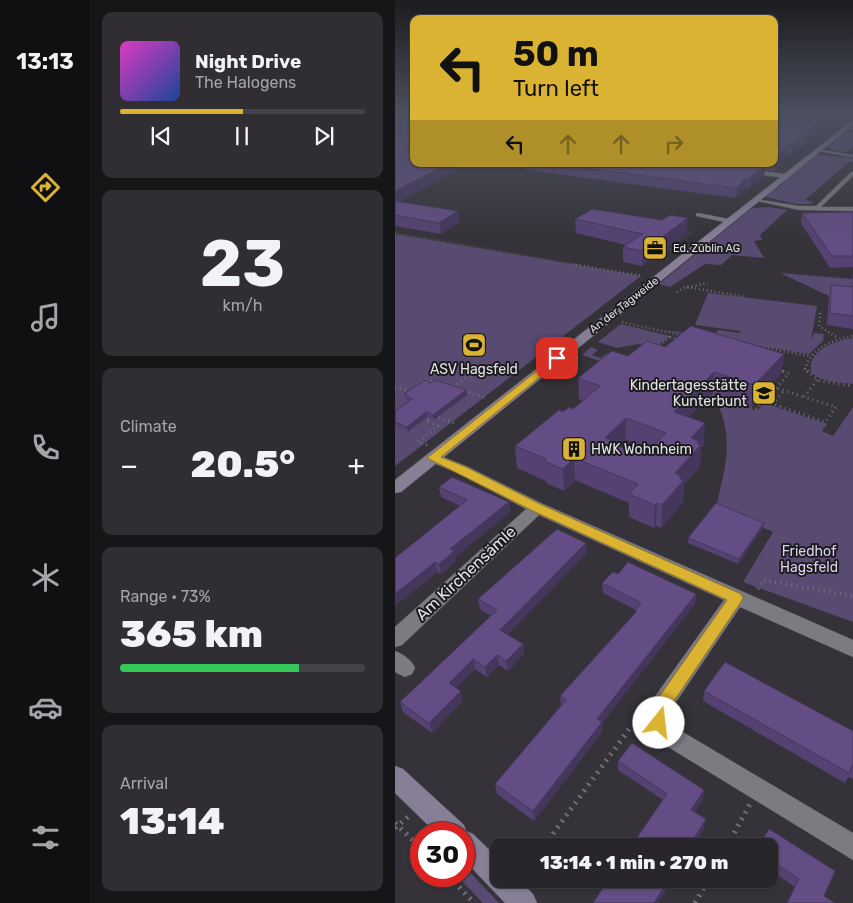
<!DOCTYPE html>
<html lang="en">
<head>
<meta charset="utf-8">
<style>
  body { margin:0; font-family:Rubik,sans-serif; background:#302e33; color:#f1f3f6; height:100vh; display:flex; flex-direction:column; font-size:19px; white-space:nowrap }
  * { box-sizing:border-box; margin:0 }
  p { font-size:16px; color:#a5a5a9 }
  .icon { flex:none; width:28px; height:28px; fill:none; stroke:currentColor; stroke-width:2; stroke-linecap:round; stroke-linejoin:round }
  .map { position:relative; flex:1; overflow:hidden }
  .panel { display:flex; flex-direction:column; gap:12px; padding:12px; background:#161518; width:305px }
  .panel>* { flex:none }
  .top-card { position:absolute; left:15px; top:15px; width:368px; height:152px; border-radius:10px; box-shadow:0 1px 4px #0004,0 0 0 1px #444347; background:#dab333; color:#111; overflow:hidden }
  .speed { position:absolute; left:15px; top:822px; display:flex; gap:10px; font-size:25px; font-weight:700; text-align:center }
  .speed>* { display:grid; place-content:center; width:65px; height:65px; border-radius:50%; background:#28262b; box-shadow:0 1px 4px #0004,0 0 0 1px #444347; line-height:1 }
  .speed .limit { border:8px solid #d22; background:#fff; color:#111 }
  .pin { position:absolute; display:grid; place-items:center; width:42px; height:42px; color:#fff; margin:-21px; border-radius:10px; box-shadow:0 2px 8px #0006 }
  .me { position:absolute; width:55px; margin:-28px; rotate:16deg; stroke-linejoin:round; filter:drop-shadow(0 0 4px #0008) }
  .turn { display:flex; align-items:center; gap:18px; height:105px; padding:0 20px; font-size:22px }
  .turn .icon { width:65px; height:65px; stroke-width:2.5 }
  .turn b { display:block; font-size:35px; line-height:42px }
  .lanes { display:flex; align-items:center; height:48px; padding:0 20px; background:#0003; justify-content:center; gap:25px; direction:ltr }
  .lanes .off { opacity:.35 }
  .big { font-size:38px; font-weight:800; line-height:1.1 }
  .panel .widget { flex:1; display:flex; flex-direction:column; justify-content:center; gap:8px; min-width:0; padding:0 18px; border-radius:10px; background:#302e33 }
  .panel .dial { align-items:center; gap:0 }
  .dial b { font-size:65px; line-height:1 }
  .song { display:flex; align-items:center; gap:15px }
  .cover { width:60px; height:60px; border-radius:8px; background:linear-gradient(135deg,hsl(310 70% 55%),hsl(220 70% 35%)) }
  .played { height:5px; border-radius:2px; background:linear-gradient(90deg,#dab333 50%,#444347 50%) }
  .keys { display:flex; justify-content:space-around; direction:ltr }
  .heat { display:flex; justify-content:space-between; align-items:center; font-size:28px; direction:ltr }
  .charge { height:8px; border-radius:4px; background:linear-gradient(90deg,#34c759 73%,#444347 0) }
  .trip { position:absolute; left:95px; top:838px; width:288px; height:50px; border-radius:10px; background:#28262b; box-shadow:0 1px 4px #0004,0 0 0 1px #444347; font-weight:800; line-height:50px; text-align:center }
  main { display:flex; flex:1; min-height:0 }
  .menu { display:flex; flex-direction:column; width:90px; justify-content:space-around; align-items:center; background:#100f11; color:#a5a5a9 }
  .menu .icon { width:35px; height:35px }
  .menu .current { color:#dab333 }
  .menu b { font-size:22px; color:#f1f3f6 }
  .map>svg:first-child { display:block }
  .green { fill:#594a72 }
  .lines { fill:none; stroke-linecap:round; stroke-linejoin:round }
  .service-casing { stroke:#535257; stroke-width:1 }
  .minor-casing { stroke:#535257; stroke-width:1 }
  .secondary-casing { stroke:#535257; stroke-width:1 }
  .path-far4 { stroke:#717075; stroke-width:2; stroke-dasharray:0.5 2.5; stroke-linecap:butt }
  .path-far3 { stroke:#717075; stroke-width:2.5; stroke-dasharray:1 3; stroke-linecap:butt }
  .path-far2 { stroke:#717075; stroke-width:3; stroke-dasharray:1 4; stroke-linecap:butt }
  .path-far1 { stroke:#717075; stroke-width:4; stroke-dasharray:1 4.5; stroke-linecap:butt }
  .path { stroke:#717075; stroke-width:5; stroke-dasharray:2 5.5; stroke-linecap:butt }
  .service { fill:#7d7b82; fill-rule:evenodd }
  .minor { fill:#7d7b82; fill-rule:evenodd }
  .secondary { fill:#877f96; fill-rule:evenodd }
  .wall { fill:#554272; fill-rule:evenodd }
  .shaded-wall { fill:#45365c }
  .building { fill:#634d84; stroke:#45365c; fill-rule:evenodd }
  .route { fill:#dab333; stroke:#8e7421 }
  .labels { text-anchor:middle; dominant-baseline:central; stroke-width:4; stroke-linejoin:round; paint-order:stroke }
  .far-poi-label { font-size:11px; fill:#e2e1e5; stroke:#1c1b1e; text-anchor:start }
  .far-street-label { font-size:11px; fill:#e2e1e5; stroke:#1c1b1e }
  .poi-label { font-size:14px; fill:#e2e1e5; stroke:#1c1b1e }
  .park-label { font-size:14px; fill:#dcd0f2; stroke:#1c1b1e }
  .near-street-label { font-size:16px; fill:#e2e1e5; stroke:#1c1b1e }
</style>
</head>
<body>
<main>
<nav class="menu">
<b>13:13</b>
<svg class="icon current" aria-label="directions" viewBox="0 0 24 24"><path d="M12 3l9 9-9 9-9-9zM9 14v-3h6M13 9l2 2-2 2"/></svg>
<svg class="icon" aria-label="music" viewBox="0 0 24 24"><path d="M9 18V5l10-2v13"/><circle cx="6" cy="18" r="3"/><circle cx="16" cy="16" r="3"/></svg>
<svg class="icon" aria-label="phone" viewBox="0 0 24 24"><path d="M5 4h4l2 5-3 2q2 4 5 5l2-3 5 2v4C11 20 4 13 5 4z"/></svg>
<svg class="icon" aria-label="climate" viewBox="0 0 24 24"><path d="M12 3v18M4 7l16 10M4 17L20 7"/></svg>
<svg class="icon" aria-label="car" viewBox="0 0 24 24"><path d="M5 17H2v-5l4-1 3-4h7l3 4 3 1v5h-3M9 17h6M6 11h13"/><circle cx="7" cy="17" r="2"/><circle cx="17" cy="17" r="2"/></svg>
<svg class="icon" aria-label="filters" viewBox="0 0 24 24"><path d="M4 7h16M4 17h16"/><circle cx="9" cy="7" r="2"/><circle cx="15" cy="17" r="2"/></svg>
</nav>
<section class="panel">
<div class="widget">
<div class="song"><i class="cover"></i><div><b>Night Drive</b><p>The Halogens</p></div></div>
<div class="played"></div>
<div class="keys"><svg class="icon" aria-label="previous" viewBox="0 0 24 24"><path d="M18 5L8 12l10 7zM5 5v14"/></svg><svg class="icon" aria-label="pause" viewBox="0 0 24 24"><path d="M8 5v14M16 5v14"/></svg><svg class="icon" aria-label="next" viewBox="0 0 24 24"><path d="M6 5l10 7-10 7zM19 5v14"/></svg></div>
</div>
<div class="widget dial"><b>23</b><p>km/h</p></div>
<div class="widget"><p>Climate</p>
<div class="heat"><a>−</a><b class="big">20.5°</b><a>+</a></div>
</div>
<div class="widget"><p>Range · 73%</p><b class="big">365 km</b><div class="charge"></div></div>
<div class="widget"><p>Arrival</p><b class="big">13:14</b></div>
</section>
<div class="map">
<svg width="458" height="903" viewBox="0 0 458 903">
  <rect width="100%" height="100%" fill="#353339"/>
  <!-- green -->
  <path class="green" d="M451,132H458V147L451,152L438,150L433,147Z
    M422,155L453,157L458,158V162H454L410,200L419,202L416,204H400L372,197L371,195L388,184L386,183Z
    M374,207L392,210L365,235L367,240L359,241L369,258L337,255L326,265L310,264L275,287L264,284L357,208Z
    M0,234L246,276L0,466Z
    M385,273L458,279L456,299L434,296Z
    M313,293L422,306L416,341L419,333L429,334L428,341L414,354L263,330L317,335L324,330L345,333L346,331L300,325Z
    M226,324L275,336L261,347L243,344L222,348L203,342Z
    M458,338V384C444,382 427,383 416,372C412,350 441,340 458,338Z
    M196,347L203,350L197,355L206,358L213,353L232,367L362,411L369,403L432,424L427,431L438,436L458,407V622L348,582L378,532L321,508C330,467 340,440 321,400L187,355Z
    M69,866L104,903H88L62,876H69Z"/>
  <g class="lines">
    <defs>
      <path id="service" d="M449,127L458,128V130L449,129Z
        M422,149L458,155V157L423,151Z
        M456,172H458V176L426,207H458V211L404,210L358,200L360,199L404,206H421Z
        M303,213L334,219L337,221L334,223L301,216V214Z"/>
      <path id="minor" d="M347,169L391,174L395,176L391,178L350,173L346,171Z
        M38,453L71,466L148,504L458,640V657L345,607L275,711V720L281,728L458,833V860L265,742C256,729 249,718 256,702L329,600L144,515L7,645L0,647V627L131,509L61,472L33,461L30,458L33,455Z
        M0,651C9,655 16,659 20,668L17,674L10,677L0,672Z"/>
      <path id="secondary" d="M458,120V125L6,492L0,493V480Z
        M0,766L8,769L69,825L71,831L78,834L104,859V879H123L138,894L142,903H110L69,860V834H42L0,793Z"/>
    </defs>
    <!-- service casing -->
    <use href="#service" class="service-casing"/>
    <!-- minor casing -->
    <use href="#minor" class="minor-casing"/>
    <!-- secondary casing -->
    <use href="#secondary" class="secondary-casing"/>
    <!-- path-far4 -->
    <path class="path-far4" d="M0,233L184,265
      M270,252L297,232"/>
    <!-- path-far3 -->
    <path class="path-far3" d="M177,264L248,276
      M292,287L351,297
      M282,292L289,288L313,283
      M425,313L424,326L443,338
      M227,322L289,336
      M275,337L284,339
      M262,348L276,336
      M369,348L415,356
      M383,370L391,372
      M413,372L410,369C417,347 437,340 458,336"/>
    <!-- path-far2 -->
    <path class="path-far2" d="M412,371L425,381L458,386
      M27,383L32,379L41,382
      M0,387L16,391
      M58,387L71,378L85,373
      M378,387L409,397
      M381,388L394,373L387,371
      M69,391L91,398
      M313,393L361,409L368,401
      M366,400L430,422L441,407L409,397L422,380
      M377,404L389,391
      M39,416L59,423
      M32,445L23,442L43,426L31,421L35,418"/>
    <!-- path-far1 -->
    <path class="path-far1" d="M363,589L369,580L458,596"/>
    <!-- path -->
    <path class="path" d="M0,823L26,848
      M0,828L13,817
      M149,846L235,728L248,726
      M332,846L355,804
      M54,876L79,903
      M300,903L314,879"/>
    <!-- service -->
    <use href="#service" class="service"/>
    <!-- minor -->
    <use href="#minor" class="minor"/>
    <!-- secondary -->
    <use href="#secondary" class="secondary"/>
  </g>
  <!-- wall -->
  <path class="wall" d="M0,114L19,122L18,123L73,164L3,202L63,211L64,222L46,234L0,226Z
    M379,114H450H444L440,120L429,119L407,147H404L396,155L392,154L379,171L370,170L369,177L353,189L350,188L341,198L131,170V168L97,164H379Z
    M458,212V267L435,268L406,223L407,213Z
    M180,219L292,233L247,266L228,262V247L231,245L181,233Z
    M458,268V329L432,325L434,296L436,285L457,287Z
    M270,347L389,354L386,374L356,407L317,393L293,417L309,445L306,448L305,467L289,485L288,503L266,528L261,526L259,528L234,517V503L180,480L169,491L151,483V481L122,468L120,446L168,412L178,409L188,401L184,399L183,378L233,356ZM231,440L255,449L248,456L224,446Z
    M36,383L71,390L72,395L39,420L32,417L13,432L0,427V411L14,401L10,399L9,394Z
    M44,487L114,502L115,512L60,557L61,561L46,574L42,572L0,606L65,506L46,497Z
    M369,523L368,528L343,564L293,543V538Z
    M191,543L192,553L112,635L128,644L129,654L113,671L104,665L92,677L80,669L61,688L68,701L37,733L8,712L5,702L96,616L85,609L83,599Z
    M223,574L301,594L300,604L207,723V732L139,821L102,794L100,784L166,706L165,696L240,613L241,610L208,593L207,583Z
    M309,691L458,731V779L453,777L450,783L308,701Z
    M223,761L308,799L300,812L311,819L309,828L298,846H236L268,800L223,770Z
    M374,846L440,871L437,880L400,887L374,869Z"/>
  <!-- shaded-wall -->
  <path class="shaded-wall" d="M16,114H19V122L15,123L13,120V115Z
    M428,114H430L429,119L407,147L408,138Z
    M441,114H444L440,120Z
    M406,138L404,147L396,155L397,145Z
    M393,144L392,154L379,171L380,160Z
    M53,164H73L0,203V191Z
    M370,167L369,177L353,189L354,178Z
    M351,178L350,188L341,198L342,188Z
    M63,211L64,222L46,234L44,223Z
    M293,218L292,233L247,266L248,251Z
    M389,354L386,374L356,407L359,385Z
    M319,372L317,393L277,434L279,412Z
    M71,390L72,395L39,420L38,415Z
    M31,412L32,417L13,432L12,427Z
    M231,418V440L217,454L210,438Z
    M310,423L309,445L306,448L305,467L289,485L288,503L266,528L267,505L296,438Z
    M179,458L180,480L169,491L168,469Z
    M114,502L115,512L60,557L61,561L46,574L44,564L55,549Z
    M262,503L261,526L259,528L260,505Z
    M369,523L368,528L343,564L344,559Z
    M191,543L192,553L107,640L105,630Z
    M40,562L42,572L0,606V594Z
    M301,594L300,604L207,723V732L139,821L138,811L202,719Z
    M128,644L129,654L113,671L111,661Z
    M102,655L104,665L92,677L90,667Z
    M78,659L80,669L56,693L54,683Z
    M66,691L68,701L37,733L34,723Z
    M309,790L308,799L295,819L296,810Z
    M311,819L309,828L298,846H294Z
    M274,879H278L263,903H259Z"/>
  <!-- building -->
  <path class="building" d="M0,114H16L13,115V120L19,123V164H53L0,191Z
    M379,114H428L408,138H406L397,145L393,144L380,160H379Z
    M158,164H343L370,167L354,178H351L342,188Z
    M0,201L63,211L44,223L0,215Z
    M197,209L267,220L275,215L293,218L248,251L228,247L248,234L180,219Z
    M458,212V256H437L407,213Z
    M436,285L458,287V316L435,313Z
    M296,326L389,354L359,385L319,372L279,412L310,423L296,438L304,441L302,443L306,445L280,473L286,476L284,478L289,480L267,505L262,503L260,505L234,494L243,484L179,458L168,469L149,461L151,459L120,446L164,410L168,412L174,407L178,409L205,386L183,378L217,351L233,356L252,341L270,347ZM231,418L271,433L248,456L214,442L216,440L210,438Z
    M30,380L36,383L40,380L71,390L38,415L31,412L12,427L0,422V411L17,399L9,394Z
    M57,477L114,502L55,549L59,551L44,564L40,562L0,594V558L72,500L44,487Z
    M321,503L369,523L344,559L293,538Z
    M162,529L191,543L105,630L128,644L111,661L102,655L90,667L78,659L54,683L66,691L34,723L5,702L102,610L83,599Z
    M233,562L301,594L202,719L207,722L138,811L100,784L171,700L165,696L242,611L240,610L246,603L207,583L218,572L223,574Z
    M330,662L458,731V767L457,766L454,773L309,691Z
    M237,743L309,790L296,810L311,819L294,846H236L272,794L223,761Z
    M374,829L440,871L429,896L440,903H392L404,879L374,859V846H364Z
    M214,879H274L259,903H198Z"/>
  <!-- sky -->
  <linearGradient id="sky" x2="0" y2="1"><stop stop-color="#1d1c1f"/><stop offset="0.47" stop-color="#4b505f"/><stop offset="1" stop-color="#4b505f" stop-opacity="0"/></linearGradient>
  <rect width="458" height="240" fill="url(#sky)"/>
  <!-- route -->
  <path class="route" d="M162,355L166,356V360L46,457L71,467L147,505L346,594L348,598L346,602L273,710L272,723L270,728L264,730L258,728C254,720 255,711 259,704L332,600L138,511L32,458Z"/>
  <!-- icons -->
  <defs>
    <symbol id="office-square" viewBox="-11 -11 22 22"><rect x="-9" y="-9" width="18" height="18" rx="4" fill="#dab333" stroke="#1c1b1e"/><path d="M-6-3h4V-5.5h4V-3h4V5H-6ZM-1-4.5V-3h2v-1.5ZM-6 0V1H6V0Z" fill="#111"/></symbol>
    <symbol id="stadium-square" viewBox="-11 -11 22 22"><rect x="-9" y="-9" width="18" height="18" rx="4" fill="#dab333" stroke="#1c1b1e"/><path d="M0-5a6.5 5 0 1 0 0 10a6.5 5 0 1 0 0-10ZM-3.5-1.8h7v3.6h-7Z" fill="#111"/></symbol>
    <symbol id="school-square" viewBox="-11 -11 22 22"><rect x="-9" y="-9" width="18" height="18" rx="4" fill="#dab333" stroke="#1c1b1e"/><path d="M0-5L7-2L0 1L-7-2ZM-4 1L0 2.5L4 1V4Q0 6-4 4Z" fill="#111"/></symbol>
    <symbol id="building-square" viewBox="-11 -11 22 22"><rect x="-9" y="-9" width="18" height="18" rx="4" fill="#dab333" stroke="#1c1b1e"/><path d="M-4-6H4V6H1V3H-1V6H-4ZM-2.5-4.3h1.7v1.8h-1.7ZM.8-4.3h1.7v1.8H.8ZM-2.5-1h1.7V.8h-1.7ZM.8-1h1.7V.8H.8Z" fill="#111"/></symbol>
  </defs>
  <g fill-rule="evenodd">
    <use href="#office-square" x="246" y="234" width="28" height="28"/>
    <use href="#stadium-square" x="65" y="331" width="28" height="28"/>
    <use href="#school-square" x="355" y="379" width="28" height="28"/>
    <use href="#building-square" x="165" y="435" width="28" height="28"/>
  </g>
  <g class="labels">
    <!-- far-poi labels -->
    <g class="far-poi-label">
      <text x="278" y="248">Ed. Züblin AG</text>
    </g>
    <!-- far-street labels -->
    <g class="far-street-label">
      <text transform="translate(229 305) rotate(-38)">An der Tagweide</text>
    </g>
    <!-- poi labels -->
    <g class="poi-label">
      <text x="79" y="369">ASV Hagsfeld</text>
      <text x="352" y="385" text-anchor="end">Kindertagesstätte<tspan x="352" dy="16">Kunterbunt</tspan></text>
      <text x="196" y="449" text-anchor="start">HWK Wohnheim</text>
    </g>
    <!-- park labels -->
    <g class="park-label">
      <text x="414" y="551">Friedhof<tspan x="414" dy="16">Hagsfeld</tspan></text>
    </g>
    <!-- near-street labels -->
    <g class="near-street-label">
      <text transform="translate(71 573) rotate(-43)">Am Kirchensämle</text>
    </g>
  </g>
</svg>
<div class="speed"><div class="limit">30</div></div>
<div class="pin" style="left:162px;top:358px;background:#d93025"><svg class="icon" aria-label="arrive" viewBox="0 0 24 24"><path d="M6 21V4h12l-3 4 3 4H6"/></svg></div>
<svg class="me" style="left:264px;top:723px" viewBox="-20 -20 40 40"><circle r="19" fill="#fff"/><path d="M0-13L10 11 0 6-10 11z" fill="#dab333"/></svg>
<div class="trip">13:14 · 1 min · 270 m</div>
<div class="top-card">
<div class="turn"><svg class="icon" aria-label="left" viewBox="0 0 24 24"><path d="M17 20v-9H6M10 6l-5 5 5 5"/></svg><div><b>50 m</b>Turn left</div></div>
<div class="lanes"><svg class="icon" aria-label="left" viewBox="0 0 24 24"><path d="M17 20v-9H6M10 6l-5 5 5 5"/></svg><svg class="icon off" aria-label="ahead" viewBox="0 0 24 24"><path d="M12 20V5M6 11l6-6 6 6"/></svg><svg class="icon off" aria-label="ahead" viewBox="0 0 24 24"><path d="M12 20V5M6 11l6-6 6 6"/></svg><svg class="icon off" aria-label="right" viewBox="0 0 24 24"><path d="M7 20v-9h11M14 6l5 5-5 5"/></svg></div>
</div>
</div>
</main>
</body>
</html>
